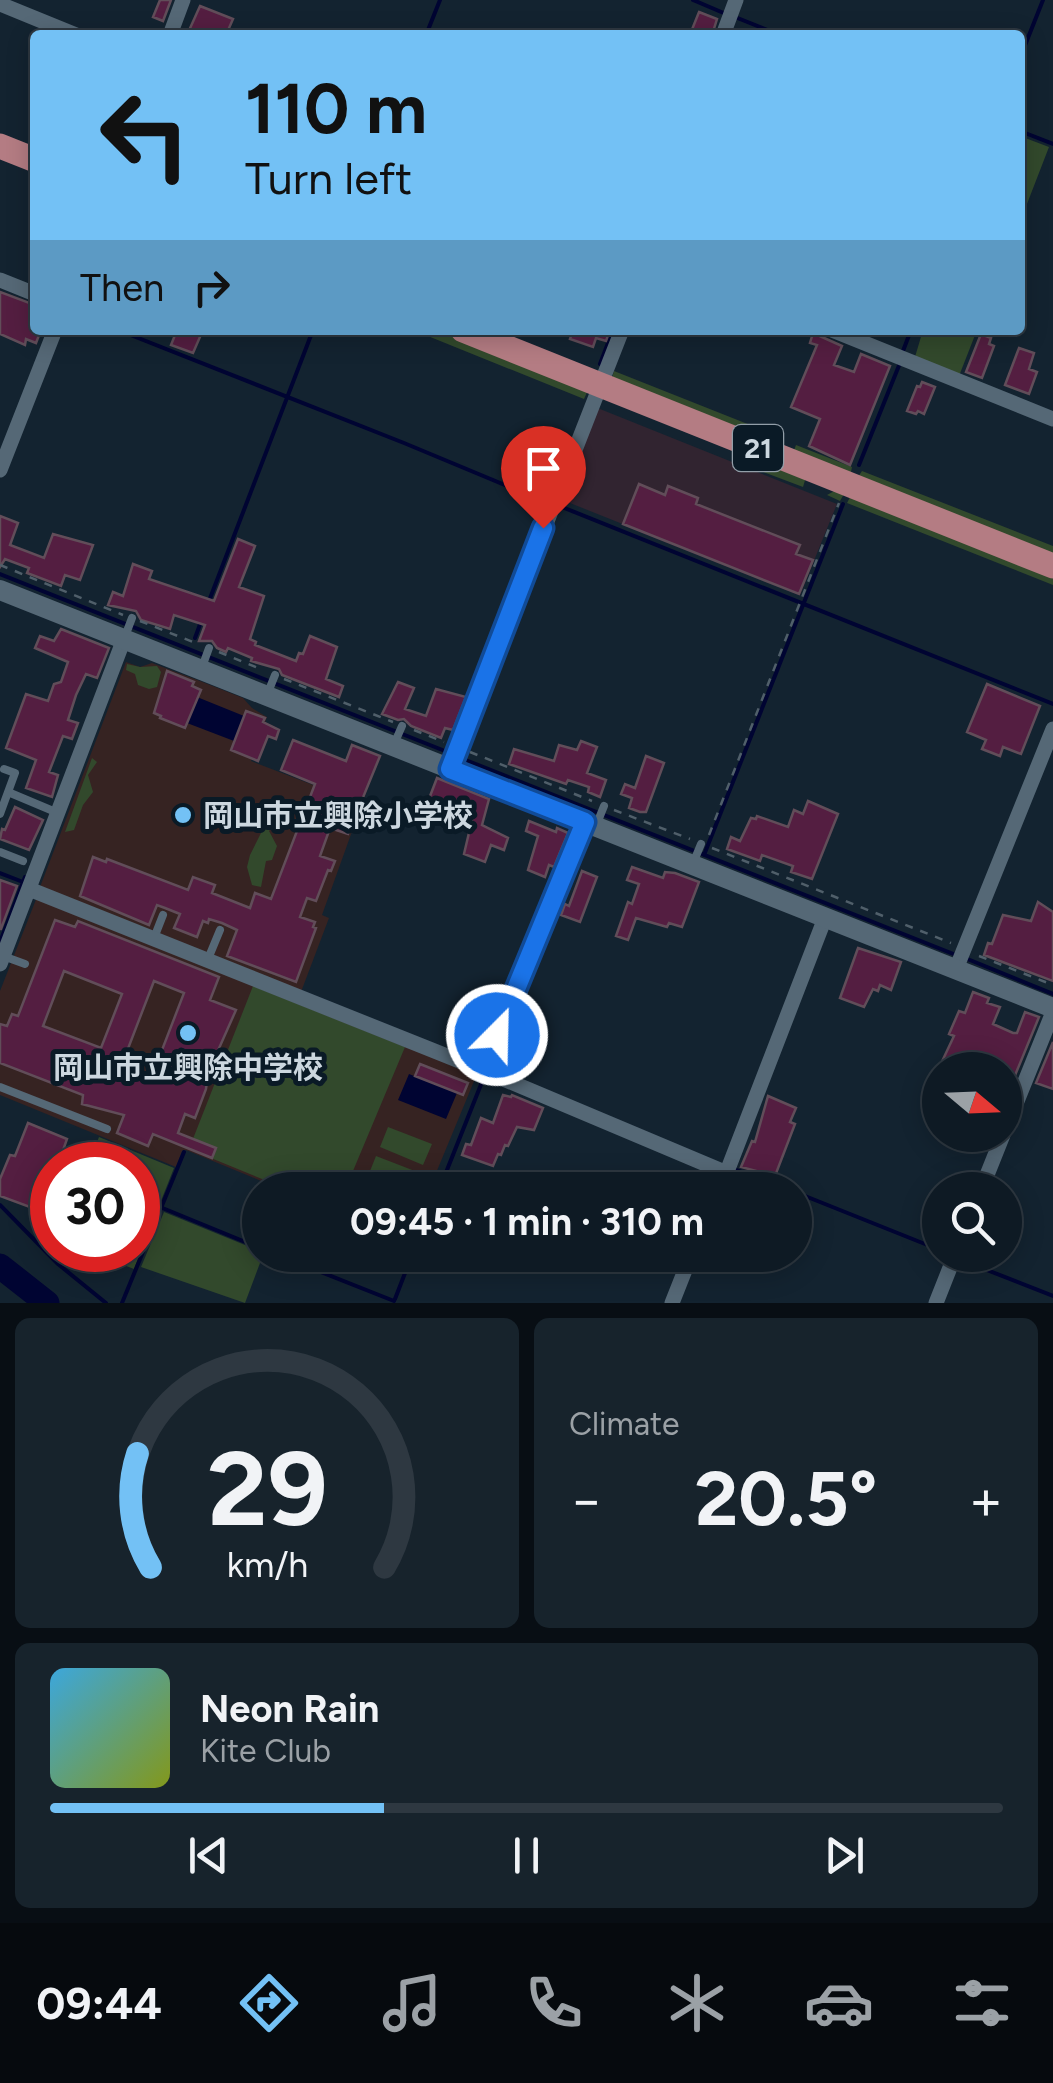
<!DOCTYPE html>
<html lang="en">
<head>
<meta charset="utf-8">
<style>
  body { margin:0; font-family:Figtree,"Noto Sans JP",sans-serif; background:#17232c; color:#f1f3f6; height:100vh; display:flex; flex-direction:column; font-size:38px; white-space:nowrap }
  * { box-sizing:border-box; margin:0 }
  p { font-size:32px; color:#9ba1a6 }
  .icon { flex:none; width:55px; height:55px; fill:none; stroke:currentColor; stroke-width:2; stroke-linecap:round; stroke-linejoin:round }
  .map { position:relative; height:1303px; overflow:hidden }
  .drawer { display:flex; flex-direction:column; gap:15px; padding:15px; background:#080e14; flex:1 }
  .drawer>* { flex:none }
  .banner { position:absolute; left:30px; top:30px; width:995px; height:305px; border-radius:10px; box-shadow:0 5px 25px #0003,0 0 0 2px #2e3841; background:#73c1f5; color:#111; overflow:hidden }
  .needle { width:65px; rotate:109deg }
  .tools { position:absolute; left:922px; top:1052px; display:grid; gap:20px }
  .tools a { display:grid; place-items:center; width:100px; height:100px; border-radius:50%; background:#0e1a24; box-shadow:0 5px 25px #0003,0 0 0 2px #2e3841; font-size:50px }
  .speed { position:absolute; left:30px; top:1142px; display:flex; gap:20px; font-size:50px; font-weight:700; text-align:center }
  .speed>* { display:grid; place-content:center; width:130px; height:130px; border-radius:50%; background:#0e1a24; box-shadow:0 5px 25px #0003,0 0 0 2px #2e3841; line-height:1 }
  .speed .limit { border:15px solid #d22; background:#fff; color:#111 }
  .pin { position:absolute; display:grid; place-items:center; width:85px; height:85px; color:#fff; margin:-102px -42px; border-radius:50% 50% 50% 0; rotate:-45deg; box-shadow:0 0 10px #0007 }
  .pin .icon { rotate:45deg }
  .me { position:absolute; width:110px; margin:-55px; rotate:23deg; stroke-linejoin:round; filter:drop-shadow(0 0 8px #0008) }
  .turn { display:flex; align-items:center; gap:35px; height:210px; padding:0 50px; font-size:45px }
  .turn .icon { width:130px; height:130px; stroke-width:2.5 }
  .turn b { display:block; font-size:70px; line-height:85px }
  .then { display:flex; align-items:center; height:95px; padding:0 50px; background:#0003; gap:20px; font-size:38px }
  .big { font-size:75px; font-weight:700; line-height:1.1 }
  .drawer .card { flex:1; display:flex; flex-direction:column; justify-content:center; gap:15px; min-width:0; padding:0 35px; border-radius:15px; background:#17232c }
  .drawer .dial { align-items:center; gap:0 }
  .dial svg { height:260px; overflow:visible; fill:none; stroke:#2e3841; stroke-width:7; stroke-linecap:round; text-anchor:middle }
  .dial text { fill:#f1f3f6; stroke:none }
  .song { display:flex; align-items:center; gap:30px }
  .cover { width:120px; height:120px; border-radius:15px; background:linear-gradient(135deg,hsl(200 70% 55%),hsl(70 70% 35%)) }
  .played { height:10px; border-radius:5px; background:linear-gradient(90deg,#73c1f5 35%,#2e3841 35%) }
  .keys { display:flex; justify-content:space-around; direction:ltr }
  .heat { display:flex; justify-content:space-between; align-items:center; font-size:55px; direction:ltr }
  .drawer .tiles { flex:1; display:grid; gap:15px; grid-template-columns:1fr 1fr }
  .card:last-child { grid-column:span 2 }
  .trip { position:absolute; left:242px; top:1172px; width:570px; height:100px; border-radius:50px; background:#0e1a24; box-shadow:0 5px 25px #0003,0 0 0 2px #2e3841; font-weight:700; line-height:100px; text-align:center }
  .menu { display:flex; height:160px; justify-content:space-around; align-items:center; background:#060a0e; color:#9ba1a6 }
  .menu .icon { width:70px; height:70px }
  .menu .active { color:#73c1f5 }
  .menu b { font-size:45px; color:#f1f3f6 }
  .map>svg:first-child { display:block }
  .industrial { fill:#312430 }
  .education { fill:#362322 }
  .green { fill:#32492c }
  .water { fill:#000432 }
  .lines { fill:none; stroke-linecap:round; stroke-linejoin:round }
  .stream { stroke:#000432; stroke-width:4 }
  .river { stroke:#000432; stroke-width:25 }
  .building { fill:#541e41; stroke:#614d59; stroke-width:2.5; fill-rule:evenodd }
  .path { stroke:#505f6a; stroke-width:2.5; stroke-dasharray:8 8; stroke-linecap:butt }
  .service { stroke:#556876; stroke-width:8 }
  .minor { stroke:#556876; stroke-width:15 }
  .tertiary { stroke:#556876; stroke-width:20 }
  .primary { stroke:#b47c83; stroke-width:25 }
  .route-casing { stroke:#114b97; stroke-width:25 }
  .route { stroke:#1a73e8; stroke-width:18 }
  .poi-dot { fill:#73c1f5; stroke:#0a1a26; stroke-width:4 }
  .labels { text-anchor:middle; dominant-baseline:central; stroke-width:10; stroke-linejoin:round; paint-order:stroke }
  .shield { fill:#0a1a26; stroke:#929ea8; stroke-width:2.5 }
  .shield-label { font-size:28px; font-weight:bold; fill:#ccd7df }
  .poi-label { font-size:30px; font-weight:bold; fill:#ccd7df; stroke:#0a1a26; text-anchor:start }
</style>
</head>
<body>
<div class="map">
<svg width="1053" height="1303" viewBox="0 0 1053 1303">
  <rect width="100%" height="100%" fill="#132330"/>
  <!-- industrial -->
  <path class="industrial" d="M595,407L837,504L800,595L560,499Z"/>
  <!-- education -->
  <path class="education" d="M126,662L140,667L152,663L200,681L243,698L252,708L267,717L251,761L334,793L341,776L368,787L322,915L329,918L301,992L40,887Z
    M37,897L477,1074L429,1190H283L186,1150L182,1151L176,1167L0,1095V991Z"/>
  <!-- green -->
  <path class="green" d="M1020,136L1049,147L1020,222Z
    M413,330H443L589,388L584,399Z
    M923,330H977L959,376L915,357Z
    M614,371L778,436L774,445L612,378Z
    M796,445L852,467L851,472L858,477L862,471L1053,546V557L793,453Z
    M746,453L806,477L803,487L740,463Z
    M838,489L1053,573V585L847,503L850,497L844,494L840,501L827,495Z
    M127,664L140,667L157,666L161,672L157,687L149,689L138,685L135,674L126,670Z
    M92,758L97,762L88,775L93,792L83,805L74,830L65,832Z
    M272,811H278L280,818L269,831L277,846L272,860L266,861L261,887L252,885L247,867L250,855Z
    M253,986L405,1047L345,1190H289L189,1149Z
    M388,1127L432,1144L423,1165L380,1147Z
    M99,1137L174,1168L134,1269L85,1250H138V1165H88Z
    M376,1156L420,1173L414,1190H403L368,1176Z
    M164,1212L260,1251L263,1255L245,1303L141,1267Z"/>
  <!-- water -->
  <path class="water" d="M197,697L244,716L234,741L187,723Z
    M409,1074L457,1093L446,1119L398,1100Z"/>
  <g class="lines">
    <!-- stream -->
    <path class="stream" d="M693,0L726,14
      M735,17L780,35
      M426,35L440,0
      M1020,58L1043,0
      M1020,131L1053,144
      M118,330L404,443L548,503
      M903,351L911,330
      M600,364L613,330
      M859,465L900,363
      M557,505L1053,704
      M0,574L450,753
      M209,601L313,330
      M195,638L202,619
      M458,757L956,955
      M704,855L843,504
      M0,873L23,882
      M0,942L25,877
      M965,958L1053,994
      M734,1169L789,1190
      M439,1190L482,1082
      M795,1192L940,1250
      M0,1205L58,1264L106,1303
      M160,1207L260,1248
      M278,1255L394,1301
      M959,1259L1053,1296
      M395,1299L412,1255
      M122,1303L184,1152"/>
    <!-- river -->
    <path class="river" d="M0,1266L47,1303"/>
  </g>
  <!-- building -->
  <path class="building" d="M160,0H171L163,21L153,17Z
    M200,6L233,19L226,35H187Z
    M699,12L717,19L712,35L691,32Z
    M0,292L35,305V330H41L36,343L26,339L25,345L0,334Z
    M177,330H203L193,353L171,345Z
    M573,330H610L606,341L596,338L593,347L570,339Z
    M813,333L842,346L834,365L854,372L861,354L890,366L850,465L809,446L820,419L791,407L817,345L810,343Z
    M981,334L991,338L989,344L994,346L982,378L966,372Z
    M1019,348L1034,353L1029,369L1037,372L1029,394L1005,385Z
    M922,382L935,387L924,414L918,411L916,414L907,411L917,386L920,387Z
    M639,484L665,495L668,486L698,498L696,504L800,545L796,554L813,560L799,594L623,524Z
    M0,516L18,523L10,545L44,558L53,534L93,545L80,580L65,575L61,586L27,573L29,568L5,559L0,567Z
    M238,539L255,546L239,587L264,596L250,639L256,642L255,645L296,661L299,653L303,654L310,636L337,647L326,679L343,686L339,697L282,675L279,669L251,661L252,658L228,648L226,652L217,648L212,641H199L205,625L174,615L170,629L141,620L136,611L108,605L113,592L123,596L133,564L152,571L149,579L214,601Z
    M61,629L109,648L97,678L86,674L76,695L68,720L78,723L72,739L63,736L49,772L58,775L52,797L26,788L36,760L6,748L26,694L48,701L54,684L61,682L68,662L35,648L40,636L54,641Z
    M167,671L194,682L192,686L201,690L185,728L160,718L161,716L154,713Z
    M398,682L414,688L405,709L426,716L436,689L466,697L453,730L445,728L441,738L411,726L404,719L398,720L382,714Z
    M987,684L1040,706L1021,754L1003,747L1000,756L982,749L986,740L967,732Z
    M246,711L265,718L263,722L279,730L276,739L268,736L258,761L231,750Z
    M293,740L346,761L352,745L380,756L348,834L330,828L320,856L335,861L331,871L328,870L316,901L307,898L300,917L315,922L313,927L316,928L296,982L227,956L237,930L222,923L209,919L208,923L203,921L197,937L174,928L180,914L165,908L157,905L149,925L80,896L93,857L106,862L107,859L188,890L193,877L215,885L212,893L250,908L255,893L271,899L315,784L281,770Z
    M581,741L597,747L587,773L606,780L600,797L588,792L589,787L568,780L566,784L509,764L514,749L554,761L559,745L577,750Z
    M646,756L664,763L646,812H640L629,808L632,798L621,794L625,784L635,788Z
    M437,778L489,799L482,825L508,838L504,850L491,845L485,862L464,854L472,820L447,811L442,823L418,814L422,802L427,804Z
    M808,801L838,814L812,879L791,872L793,866L762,855L760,861L727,849L731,837L740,841L751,818L756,819L757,816L788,827L794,810L803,814Z
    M15,807L43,820L29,850L0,839L2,829L5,830Z
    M529,821L556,832L557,828L568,833L554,867L549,865L545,877L528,870L538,836L526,831Z
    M632,867L663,878L665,872L675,873L699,882L682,927L669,923L667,927L636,918L628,940L616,936L628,902L632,904L639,884L627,880Z
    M582,871L597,877L580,922L561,915L565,904L569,906Z
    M0,880L17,886L1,929H0Z
    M1038,902L1053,912V981L984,955L988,943L992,944L1003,915L1031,921Z
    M55,920L75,927L78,921L219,977L210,1000L236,1010L208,1073L206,1089L195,1118L185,1114L178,1133L216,1148L212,1158L153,1134L148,1146L117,1133L124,1115L82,1104L83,1095L0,1063V1024L7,1026L12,1014L18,1016ZM64,971L122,994L101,1048L43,1026ZM154,981L184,993L152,1076L136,1070L119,1072Z
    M858,948L901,962L891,990L880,985L878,991L873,989L864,1007L840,998Z
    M973,992L989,998L987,1003L1000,1007L993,1024L1013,1033H1017L1025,1012L1039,1017L1009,1090L1005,1089V1070H938L954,1036L949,1034L959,1011L965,1013Z
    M1053,1042V1089L1036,1083Z
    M420,1064L468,1083L463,1095L415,1076Z
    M503,1095L511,1097L512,1095L543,1108L534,1130L517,1127L508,1146L505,1145L501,1155L498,1154L493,1166L462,1155L466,1144L471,1145L481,1118L493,1123Z
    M768,1096L796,1108L790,1122L795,1124L775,1176L741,1167L752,1141L755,1142Z
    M28,1123L67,1139L61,1156L62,1165H52V1193L38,1210L0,1196V1179L10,1155L15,1156Z"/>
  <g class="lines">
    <!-- path -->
    <path class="path" d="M0,565L123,615
      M140,621L198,644
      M219,652L263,670
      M284,679L393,722
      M414,730L444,742
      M470,752L592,801
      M614,810L690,839
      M709,835L839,503
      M712,848L951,943
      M979,956L1053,985"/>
    <!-- service -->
    <path class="service" d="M124,639L132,618
      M201,670L209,648
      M267,695L275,675
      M395,742L402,726
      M8,792L58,813
      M0,814L15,773L4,769
      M596,826L604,806
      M0,852L23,861
      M694,861L701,844
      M154,938L163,915
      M3,956L25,964
      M208,959L220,930
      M0,1087L107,1129"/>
    <!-- minor -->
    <path class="minor" d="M0,4L76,35
      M170,35L183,0
      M723,35L736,0
      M0,280L35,294
      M832,330L1053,419
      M0,470L55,330
      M450,769L622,330
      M585,822L482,1070L722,1171
      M29,889L482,1070
      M0,964L124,639
      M956,969L1053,729
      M1005,1131L1053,1012
      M717,1190L722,1171L728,1169L825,918
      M981,1190L1003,1135
      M672,1303L691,1255
      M936,1303L955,1255"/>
    <!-- tertiary -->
    <path class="tertiary" d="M0,590L1053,1008"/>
    <!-- primary -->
    <path class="primary" d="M0,146L35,160
      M463,330L1053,566"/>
  </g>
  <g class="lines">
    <defs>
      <path id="route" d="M497,1035L585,822L450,769L543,528"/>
    </defs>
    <!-- route casing -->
    <use href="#route" class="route-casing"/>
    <!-- route -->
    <use href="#route" class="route"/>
  </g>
  <!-- markers -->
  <g class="poi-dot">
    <circle cx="183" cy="815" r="10"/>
    <circle cx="188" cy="1033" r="10"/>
  </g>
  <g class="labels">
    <!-- shield labels -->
    <rect class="shield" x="733" y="425" width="50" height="46" rx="8"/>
    <g class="shield-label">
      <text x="758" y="448">21</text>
    </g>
    <!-- poi labels -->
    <g class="poi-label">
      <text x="203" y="815">岡山市立興除小学校</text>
      <text x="188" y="1067" text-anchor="middle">岡山市立興除中学校</text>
    </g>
  </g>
</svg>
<div class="tools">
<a><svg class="needle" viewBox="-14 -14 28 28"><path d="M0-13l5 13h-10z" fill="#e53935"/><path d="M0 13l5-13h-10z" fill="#9ba1a6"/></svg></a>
<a><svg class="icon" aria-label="search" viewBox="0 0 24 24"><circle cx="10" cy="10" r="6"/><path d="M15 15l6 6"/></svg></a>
</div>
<div class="speed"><div class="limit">30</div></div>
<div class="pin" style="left:543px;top:528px;background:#d93025"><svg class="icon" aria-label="arrive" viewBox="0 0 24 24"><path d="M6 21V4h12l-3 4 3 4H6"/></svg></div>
<svg class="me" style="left:497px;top:1035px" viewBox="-20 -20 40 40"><circle r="17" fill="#1a73e8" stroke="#fff" stroke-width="3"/><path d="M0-11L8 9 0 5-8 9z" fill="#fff"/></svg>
<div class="trip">09:45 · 1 min · 310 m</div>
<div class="banner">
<div class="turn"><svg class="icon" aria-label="left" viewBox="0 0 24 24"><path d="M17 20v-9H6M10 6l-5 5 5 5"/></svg><div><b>110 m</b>Turn left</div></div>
<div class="then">Then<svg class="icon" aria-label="right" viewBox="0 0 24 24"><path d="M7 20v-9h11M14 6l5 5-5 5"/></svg></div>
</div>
</div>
<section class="drawer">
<div class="tiles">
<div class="card dial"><svg viewBox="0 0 100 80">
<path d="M14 69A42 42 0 1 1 86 69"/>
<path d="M14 69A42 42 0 0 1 10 34" stroke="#73c1f5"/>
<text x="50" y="56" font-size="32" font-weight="700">29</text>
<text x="50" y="72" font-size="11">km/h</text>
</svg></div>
<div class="card"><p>Climate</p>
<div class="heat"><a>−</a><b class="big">20.5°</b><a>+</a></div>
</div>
<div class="card">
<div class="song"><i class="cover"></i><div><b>Neon Rain</b><p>Kite Club</p></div></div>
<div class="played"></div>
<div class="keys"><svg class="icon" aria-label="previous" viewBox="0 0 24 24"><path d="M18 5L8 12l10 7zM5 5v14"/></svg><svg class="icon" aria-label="pause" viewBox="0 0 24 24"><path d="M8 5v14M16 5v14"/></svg><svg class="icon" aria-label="next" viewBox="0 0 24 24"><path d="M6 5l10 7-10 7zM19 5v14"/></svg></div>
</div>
</div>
</section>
<nav class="menu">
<b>09:44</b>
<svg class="icon active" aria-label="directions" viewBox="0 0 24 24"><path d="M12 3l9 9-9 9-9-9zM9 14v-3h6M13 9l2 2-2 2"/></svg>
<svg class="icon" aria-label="music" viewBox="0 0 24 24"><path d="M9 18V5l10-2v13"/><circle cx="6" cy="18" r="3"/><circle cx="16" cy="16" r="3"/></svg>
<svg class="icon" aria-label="phone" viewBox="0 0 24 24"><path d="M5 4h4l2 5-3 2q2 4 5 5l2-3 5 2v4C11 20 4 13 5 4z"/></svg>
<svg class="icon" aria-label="climate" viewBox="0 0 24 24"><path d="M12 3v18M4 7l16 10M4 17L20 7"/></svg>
<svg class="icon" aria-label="car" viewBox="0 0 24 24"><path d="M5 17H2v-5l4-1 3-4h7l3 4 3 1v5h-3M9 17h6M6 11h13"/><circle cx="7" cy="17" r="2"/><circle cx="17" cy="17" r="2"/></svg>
<svg class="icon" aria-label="filters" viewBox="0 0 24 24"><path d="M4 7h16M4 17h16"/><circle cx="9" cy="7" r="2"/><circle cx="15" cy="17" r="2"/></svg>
</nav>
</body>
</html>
